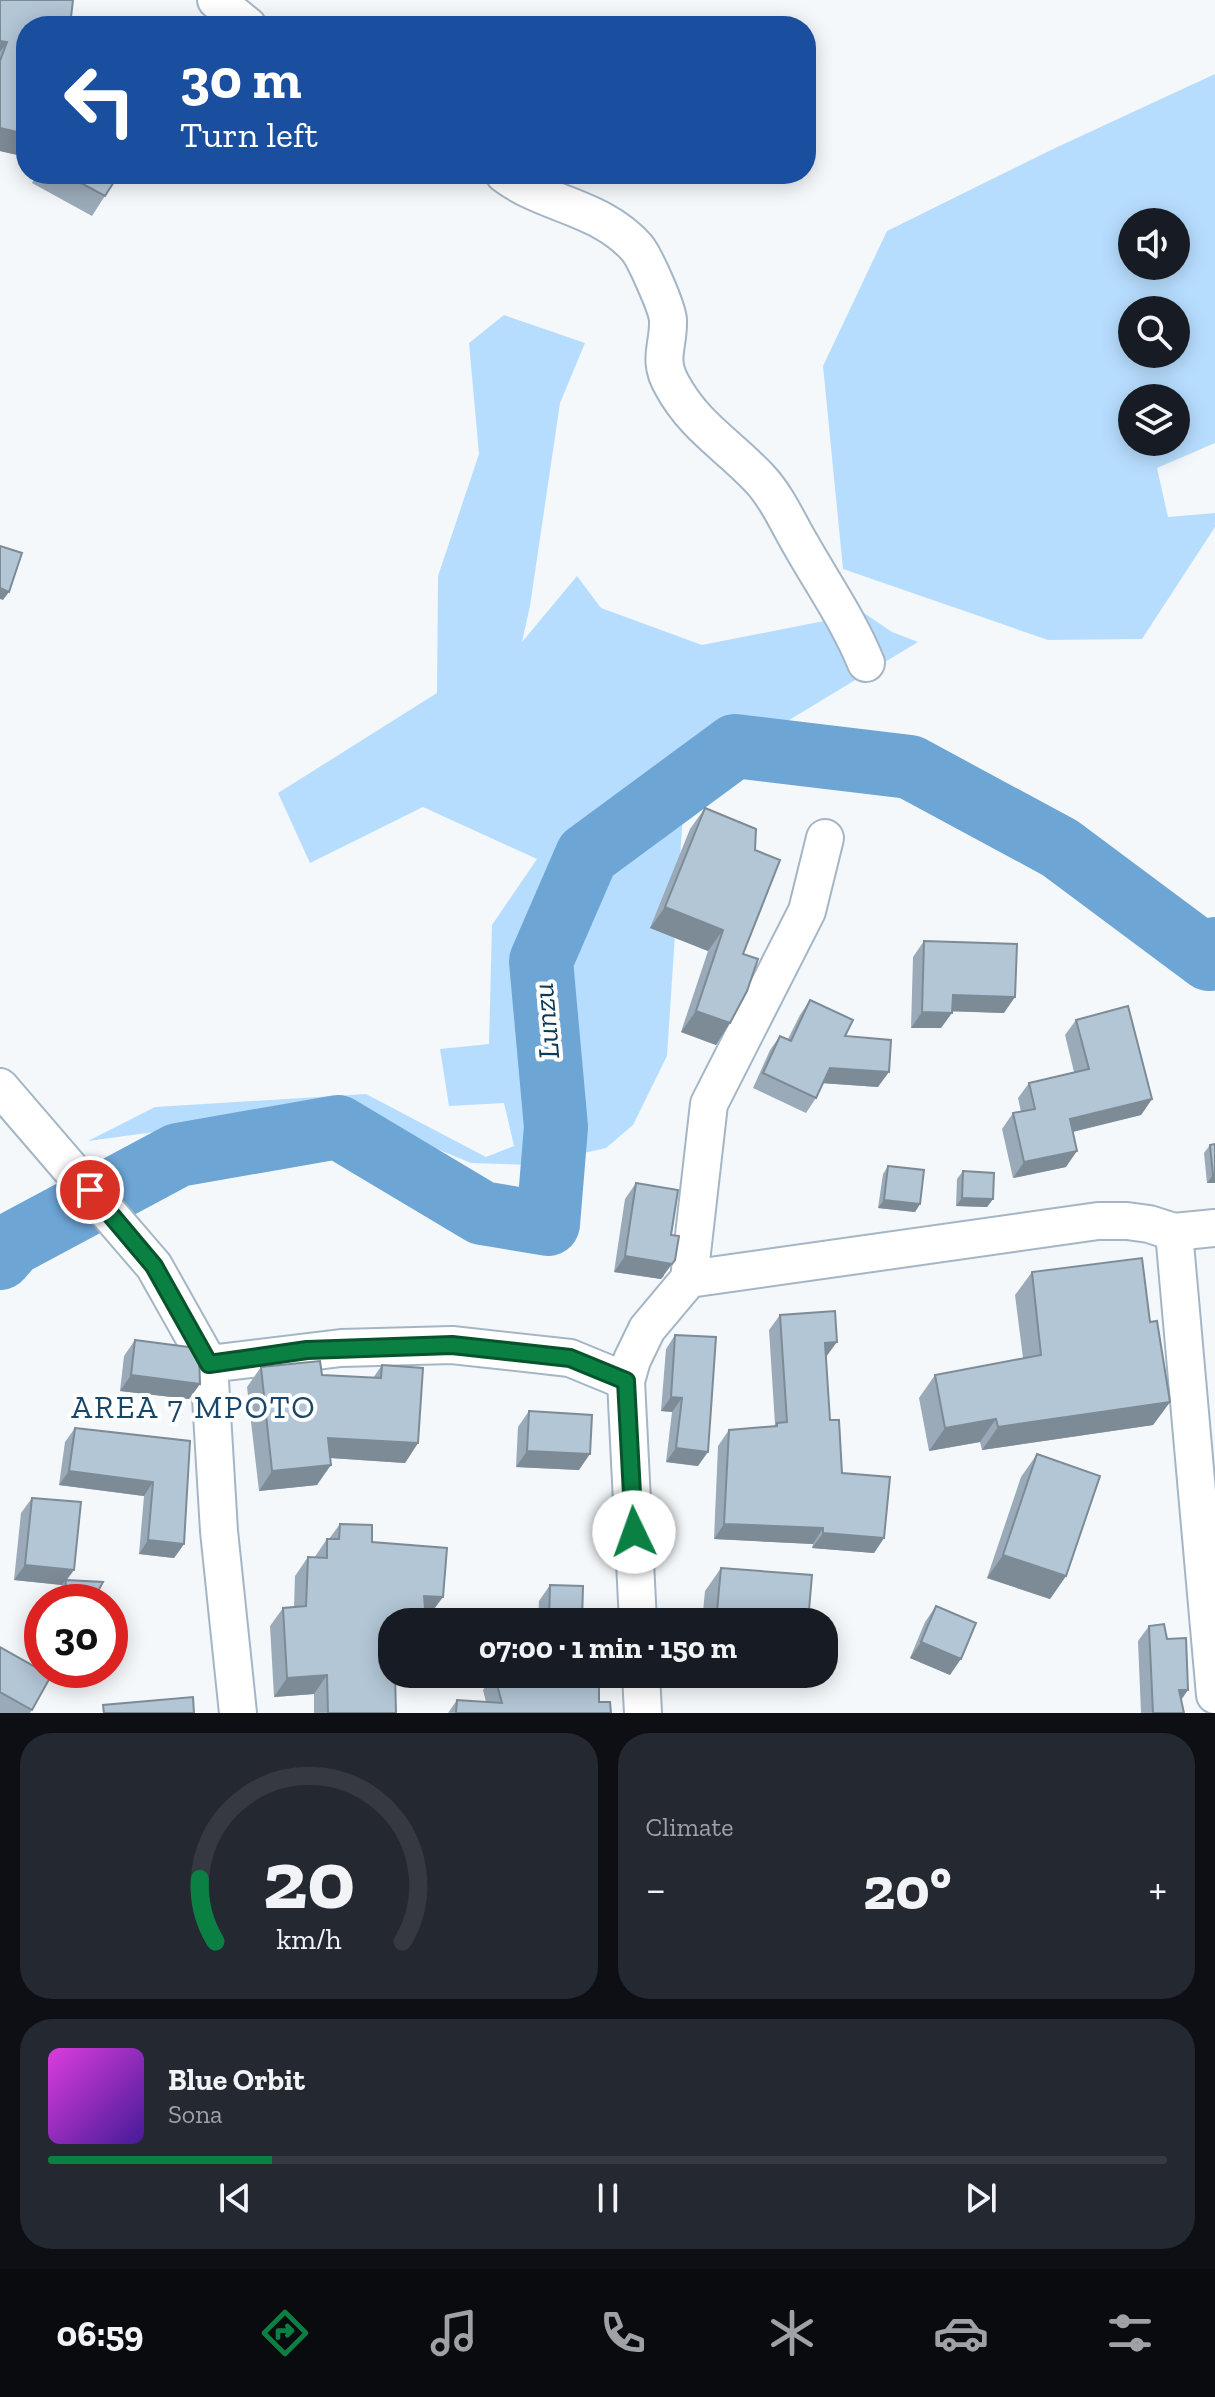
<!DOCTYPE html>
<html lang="en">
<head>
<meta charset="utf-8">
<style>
  body { margin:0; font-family:"Zilla Slab",serif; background:#242831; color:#f1f3f6; height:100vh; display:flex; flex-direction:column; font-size:30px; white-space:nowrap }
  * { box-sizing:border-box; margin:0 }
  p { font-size:26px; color:#9ea1a6 }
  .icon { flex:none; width:44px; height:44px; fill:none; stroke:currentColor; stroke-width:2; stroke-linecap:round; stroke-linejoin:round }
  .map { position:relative; height:1713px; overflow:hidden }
  .panel { display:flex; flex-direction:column; gap:20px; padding:20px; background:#0d0f14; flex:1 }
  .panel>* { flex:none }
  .guide { position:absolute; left:16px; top:16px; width:800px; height:168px; border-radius:32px; box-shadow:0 4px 20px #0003; background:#1a4fa0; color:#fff; overflow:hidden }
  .tools { position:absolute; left:1118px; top:208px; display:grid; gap:16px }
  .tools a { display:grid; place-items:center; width:72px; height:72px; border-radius:50%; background:#171b24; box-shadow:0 4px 20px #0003; font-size:40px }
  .speed { position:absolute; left:24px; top:1584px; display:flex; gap:16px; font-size:40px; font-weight:700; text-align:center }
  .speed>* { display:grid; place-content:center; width:104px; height:104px; border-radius:50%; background:#171b24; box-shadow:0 4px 20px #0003; line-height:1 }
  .speed .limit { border:12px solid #d22; background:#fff; color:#111 }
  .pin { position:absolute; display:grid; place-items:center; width:68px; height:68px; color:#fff; margin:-34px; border:4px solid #fff; border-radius:50%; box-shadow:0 2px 8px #0007 }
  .me { position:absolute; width:88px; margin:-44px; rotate:357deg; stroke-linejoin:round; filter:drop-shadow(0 0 6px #0008) }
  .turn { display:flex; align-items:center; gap:28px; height:168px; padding:0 32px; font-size:36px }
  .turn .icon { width:104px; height:104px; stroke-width:2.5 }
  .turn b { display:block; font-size:56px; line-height:68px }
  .big { font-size:60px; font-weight:700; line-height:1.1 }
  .panel .tile { flex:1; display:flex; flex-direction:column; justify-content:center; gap:12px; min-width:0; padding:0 28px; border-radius:32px; background:#242831 }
  .panel .dial { align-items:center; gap:0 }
  .dial svg { height:208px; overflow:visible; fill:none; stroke:#363941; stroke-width:7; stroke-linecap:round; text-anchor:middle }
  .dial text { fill:#f1f3f6; stroke:none }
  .song { display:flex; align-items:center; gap:24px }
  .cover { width:96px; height:96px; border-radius:12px; background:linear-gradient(135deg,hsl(300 70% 55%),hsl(260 70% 35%)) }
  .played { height:8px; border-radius:4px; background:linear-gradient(90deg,#0b8043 20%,#363941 20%) }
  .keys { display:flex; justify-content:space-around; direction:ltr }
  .heat { display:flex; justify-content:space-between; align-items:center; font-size:44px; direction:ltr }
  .panel .tiles { flex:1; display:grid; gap:20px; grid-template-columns:1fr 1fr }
  .tile:last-child { grid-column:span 2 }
  .trip { position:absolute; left:378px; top:1608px; width:460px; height:80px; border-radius:32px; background:#171b24; box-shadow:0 4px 20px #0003; font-weight:700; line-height:80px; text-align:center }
  .dock { display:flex; height:128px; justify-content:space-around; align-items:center; background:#090b0e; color:#9ea1a6 }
  .dock .icon { width:56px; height:56px }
  .dock .active { color:#0b8043 }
  .dock b { font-size:36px; color:#f1f3f6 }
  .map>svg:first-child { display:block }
  .green { fill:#b7ddfe; fill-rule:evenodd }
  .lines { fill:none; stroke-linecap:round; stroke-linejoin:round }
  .river { stroke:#6da5d5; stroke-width:64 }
  .minor-casing { stroke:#a4b6c6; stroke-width:40 }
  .minor { stroke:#fff; stroke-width:36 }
  .wall { fill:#9aaab8 }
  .shaded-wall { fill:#7d8b96 }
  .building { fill:#b3c6d6; stroke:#7d8b96; stroke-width:2 }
  .route-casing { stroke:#07532c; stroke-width:20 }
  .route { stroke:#0b8043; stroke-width:14 }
  .labels { text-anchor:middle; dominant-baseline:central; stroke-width:8; stroke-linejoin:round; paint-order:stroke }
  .water-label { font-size:30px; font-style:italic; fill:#0d3959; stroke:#fff }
  .quarter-label { font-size:32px; letter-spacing:2px; fill:#17476b; stroke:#fff }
</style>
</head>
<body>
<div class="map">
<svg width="1215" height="1713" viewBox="0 0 1215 1713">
  <rect width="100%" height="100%" fill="#f4f8fb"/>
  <!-- green -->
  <path class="green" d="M1215,74V443L1157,468L1168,517L1215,513V527L1142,639L1048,640L843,569L823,366L887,231L1053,149ZM1132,222H1176V266H1132ZM1132,310H1176V354H1132ZM1132,398H1176V442H1132Z
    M504,315L585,343L560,403L530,606L522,642L577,576L601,608L702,645L864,613L892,632L918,642L685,783L667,1056L633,1125L606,1148L531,1165L471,1163L360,1117L221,1123L88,1141L155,1107L366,1094L486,1157L514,1146L504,1103L449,1106L440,1049L489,1044L492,925L537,859L423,807L310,863L278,793L437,693L438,576L479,454L469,343Z"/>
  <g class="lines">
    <!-- river -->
    <path class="river" d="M0,1258L12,1244L178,1155L338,1127L482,1213L548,1224L556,1127L541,961L587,855L735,746L910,767L1060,848L1209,959L1215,949"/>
    <defs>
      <path id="minor" d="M216,0L248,26
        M504,174C544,205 600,206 637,248C645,258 667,307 668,320C669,346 657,359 672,385C694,426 728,445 759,478C777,497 788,523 801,545C823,584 849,621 866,663
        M0,1087L154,1266L209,1364L219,1531L238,1713
        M1174,1232L1215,1695
        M689,1279L1098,1221H1127L1149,1224L1174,1232L1215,1228
        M209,1364L341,1348L452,1345L570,1358L626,1381
        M638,1622L626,1381L632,1360L647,1329L689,1279L709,1104L807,911L825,838
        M641,1674L643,1713"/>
    </defs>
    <!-- minor casing -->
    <use href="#minor" class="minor-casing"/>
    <!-- minor -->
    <use href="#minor" class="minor"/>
  </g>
  <!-- wall -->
  <path class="wall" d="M0,0L26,157L0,151Z
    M37,174H119L92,216L32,183Z
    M705,808L743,954L730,1023L716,1045L681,1032L708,951L650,928L690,829Z
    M924,941L1004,1013L952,1011L941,1028H911L913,957Z
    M810,1000L845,1036L878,1087L823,1083L816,1098L806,1113L753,1088L770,1050L780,1036L788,1039L800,1015Z
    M1076,1020L1152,1099L1141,1115L1073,1132L1066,1167L1013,1178L1002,1129L1013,1113L1021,1112L1018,1098L1029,1083L1074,1072L1065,1035Z
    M1210,1145L1215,1183H1207L1204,1153Z
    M888,1166L920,1204L915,1212L878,1208L883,1174Z
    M963,1171L993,1199L987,1207L956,1206L957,1179Z
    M636,1183L664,1276L661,1279L614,1272L625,1199Z
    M1032,1272L1150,1322L1170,1402L1153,1425L982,1450L980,1442L929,1451L919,1398L935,1375L1023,1358L1015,1295Z
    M780,1315L830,1420L842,1473L884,1538L874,1553L812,1548L813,1544L714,1539L718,1446L729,1430L774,1426L775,1424L769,1330Z
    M675,1335L698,1466L666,1462L672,1412L661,1411L666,1349Z
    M135,1340L200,1384L189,1399L120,1391L124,1356Z
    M382,1365L418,1443L405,1463L331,1458L317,1485L259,1491L247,1387L261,1367L322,1375L373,1378Z
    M529,1411L579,1470L516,1467L518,1427Z
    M75,1428L190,1441L184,1544L174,1558L139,1554L144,1496L59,1485L65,1442Z
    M1037,1454L1066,1576L1050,1599L987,1578L1021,1477Z
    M32,1498L74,1570L67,1580L92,1602H54L55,1595L62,1585L14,1580L21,1513Z
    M340,1524L372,1542L429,1616L425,1615L392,1622L396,1713H314V1694L274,1697L270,1626L283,1608L294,1607L295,1576L308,1557L314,1558L327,1539H329Z
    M721,1568L808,1622H702L705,1591Z
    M550,1585L582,1619L596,1622H538L539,1601Z
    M936,1606L950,1675L910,1658L925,1622Z
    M1149,1626L1181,1700L1184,1713H1141L1138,1641Z
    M0,1647L49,1675V1670H53L49,1675L51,1676L30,1713H0Z
    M494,1674L599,1702L611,1713H448L457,1700L486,1702L483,1690Z"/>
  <!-- shaded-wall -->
  <path class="shaded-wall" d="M0,41L7,42L0,52Z
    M0,128L26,134V157L0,151Z
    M0,588L9,592L3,600L0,599Z
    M665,907L723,930L708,951L650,928Z
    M953,995L1015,997L1004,1013L942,1011Z
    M696,1011L730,1023L716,1045L681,1032Z
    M922,1012L952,1013L941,1028H911Z
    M830,1068L889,1072L878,1087L820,1083Z
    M1152,1099L1141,1115L1059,1135L1070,1119Z
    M1077,1151L1066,1167L1013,1178L1024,1162Z
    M1213,1175H1215V1183H1207Z
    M962,1198L993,1199L987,1207L956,1206Z
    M884,1200L920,1204L915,1212L878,1208Z
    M625,1256L675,1260L661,1279L614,1272Z
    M837,1342L826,1357L825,1343Z
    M131,1375L200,1384L189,1399L120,1391Z
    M671,1397L682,1398L672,1412L661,1411Z
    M1170,1402L1153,1425L982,1450L998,1427Z
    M996,1419L980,1442L929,1451L945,1428Z
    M328,1438L418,1443L405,1463L315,1457Z
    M676,1448L708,1452L698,1466L666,1462Z
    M527,1451L590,1454L579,1470L516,1467Z
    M331,1465L317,1485L259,1491L272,1471Z
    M69,1471L153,1482L144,1496L59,1485Z
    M724,1524L823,1528L813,1544L714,1539Z
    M823,1533L884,1538L874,1553L812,1548Z
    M148,1540L184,1544L174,1558L139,1554Z
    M1003,1555L1066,1576L1050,1599L987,1578Z
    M25,1565L74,1570L62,1585L14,1580Z
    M424,1596L443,1597L429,1616L411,1614Z
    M921,1642L961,1659L950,1675L910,1658Z
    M738,1674H793L790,1679Z
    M327,1675L314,1694L274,1697L287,1678Z
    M1179,1690H1188L1177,1706Z"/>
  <!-- building -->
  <path class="building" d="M0,0H73L70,26H26V134L0,128V61L7,42L0,41Z
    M64,174H119L105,196Z
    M0,546L22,553L9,592L0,588Z
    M705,808L756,829L755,850L780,860L743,954L758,959L747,991L730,1023L696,1011L723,930L665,907Z
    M924,941L1017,944L1015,997L953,995L952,1013L922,1012Z
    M810,1000L853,1020L845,1036L891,1040L889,1072L830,1068L816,1098L763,1073L780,1036L791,1041Z
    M1128,1006L1152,1099L1070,1119L1077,1151L1024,1162L1013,1113L1035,1109L1029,1083L1089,1069L1076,1020Z
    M1215,1144V1175H1213L1210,1145Z
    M888,1166L924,1170L920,1204L884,1200Z
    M963,1171L994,1173L993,1199L962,1198Z
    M636,1183L678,1190L671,1235L679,1236L675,1260L672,1264L625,1256Z
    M1142,1258L1150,1322L1157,1321L1170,1402L998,1427L996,1419L945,1428L935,1375L1041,1355L1032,1272Z
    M835,1311L837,1342L825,1343L830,1420H839L842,1473L890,1477L884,1538L823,1533V1528L724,1524L729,1430L777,1426V1423L787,1422L780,1315Z
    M675,1335L716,1337L708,1452L676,1448L682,1398L671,1397Z
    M135,1340L196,1348L199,1354L200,1384L131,1375Z
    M320,1361L322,1375L381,1378L382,1365L423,1368L418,1443L328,1438L331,1465L272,1471L261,1367Z
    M529,1411L592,1415L590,1454L527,1451Z
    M75,1428L190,1441L184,1544L148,1540L153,1482L69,1471Z
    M1037,1454L1100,1476L1066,1576L1003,1555Z
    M32,1498L81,1502L74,1570L25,1565Z
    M340,1524L372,1525V1542L447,1548L443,1597L424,1596L426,1622H392V1674H395L396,1713H328L327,1675L287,1678L283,1608L306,1606L308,1557L327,1558V1539H339Z
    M721,1568L812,1575L808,1622H716Z
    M66,1580L103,1582L92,1602H64Z
    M550,1585L583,1586L582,1619H596V1622H549Z
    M936,1606L976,1623L961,1659L921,1642Z
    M1164,1624L1167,1639L1186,1638L1188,1690H1179L1184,1713H1153L1149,1626Z
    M0,1647L51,1676L32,1710L0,1692Z
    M494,1674H599V1702H610L611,1713H456L457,1700L502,1703Z
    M193,1697L194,1713H104L103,1705Z"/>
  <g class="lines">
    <defs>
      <path id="route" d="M90,1190L154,1266L209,1364L307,1350L452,1345L570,1358L626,1381L634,1532"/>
    </defs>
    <!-- route casing -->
    <use href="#route" class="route-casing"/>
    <!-- route -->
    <use href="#route" class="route"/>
  </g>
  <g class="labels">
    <!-- water labels -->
    <g class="water-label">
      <text transform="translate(546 1021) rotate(-95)">Lunzu</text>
    </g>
    <!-- quarter labels -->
    <g class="quarter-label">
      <text x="194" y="1407">AREA 7 MPOTO</text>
    </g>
  </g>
</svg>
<div class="tools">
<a><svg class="icon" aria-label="sound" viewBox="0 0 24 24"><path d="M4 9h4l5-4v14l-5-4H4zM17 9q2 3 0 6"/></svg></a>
<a><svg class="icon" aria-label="search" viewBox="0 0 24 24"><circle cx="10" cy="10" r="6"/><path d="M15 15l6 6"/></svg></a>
<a><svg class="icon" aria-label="layers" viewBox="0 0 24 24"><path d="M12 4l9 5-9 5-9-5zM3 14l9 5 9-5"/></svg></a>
</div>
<div class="speed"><div class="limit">30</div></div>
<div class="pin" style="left:90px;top:1190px;background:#d93025"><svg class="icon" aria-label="arrive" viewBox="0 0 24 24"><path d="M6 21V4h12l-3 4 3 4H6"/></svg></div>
<svg class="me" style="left:634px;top:1532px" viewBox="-20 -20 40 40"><circle r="19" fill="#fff"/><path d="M0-13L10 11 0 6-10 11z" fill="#0b8043"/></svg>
<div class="trip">07:00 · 1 min · 150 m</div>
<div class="guide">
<div class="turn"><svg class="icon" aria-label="left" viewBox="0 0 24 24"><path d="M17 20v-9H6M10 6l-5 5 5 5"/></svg><div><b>30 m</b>Turn left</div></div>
</div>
</div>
<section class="panel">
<div class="tiles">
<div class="tile dial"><svg viewBox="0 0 100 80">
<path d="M14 69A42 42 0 1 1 86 69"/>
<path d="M14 69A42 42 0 0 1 8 45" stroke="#0b8043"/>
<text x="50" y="56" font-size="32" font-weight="700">20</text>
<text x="50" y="72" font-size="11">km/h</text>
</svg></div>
<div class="tile"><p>Climate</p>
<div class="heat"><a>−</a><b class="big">20°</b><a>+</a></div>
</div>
<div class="tile">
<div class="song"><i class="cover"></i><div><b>Blue Orbit</b><p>Sona</p></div></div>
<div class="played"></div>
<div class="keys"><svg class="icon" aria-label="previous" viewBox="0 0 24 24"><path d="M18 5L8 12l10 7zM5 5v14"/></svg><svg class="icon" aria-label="pause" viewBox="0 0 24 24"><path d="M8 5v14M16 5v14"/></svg><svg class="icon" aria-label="next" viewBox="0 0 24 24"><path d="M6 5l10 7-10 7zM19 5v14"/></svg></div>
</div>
</div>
</section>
<nav class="dock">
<b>06:59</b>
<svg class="icon active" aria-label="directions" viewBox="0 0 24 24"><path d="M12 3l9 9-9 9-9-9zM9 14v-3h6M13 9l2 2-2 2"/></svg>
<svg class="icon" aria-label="music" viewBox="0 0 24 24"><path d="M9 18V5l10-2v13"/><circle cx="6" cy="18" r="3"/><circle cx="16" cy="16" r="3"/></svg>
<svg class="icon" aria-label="phone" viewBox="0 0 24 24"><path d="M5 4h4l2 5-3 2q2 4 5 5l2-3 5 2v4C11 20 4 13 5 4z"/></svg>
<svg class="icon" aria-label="climate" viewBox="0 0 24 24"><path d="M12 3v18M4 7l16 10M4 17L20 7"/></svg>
<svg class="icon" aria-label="car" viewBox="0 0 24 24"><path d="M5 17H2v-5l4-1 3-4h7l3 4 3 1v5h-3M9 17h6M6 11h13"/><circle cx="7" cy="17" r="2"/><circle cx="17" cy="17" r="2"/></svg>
<svg class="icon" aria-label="filters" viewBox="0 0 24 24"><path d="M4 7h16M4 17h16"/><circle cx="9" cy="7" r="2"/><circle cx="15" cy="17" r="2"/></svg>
</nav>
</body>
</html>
